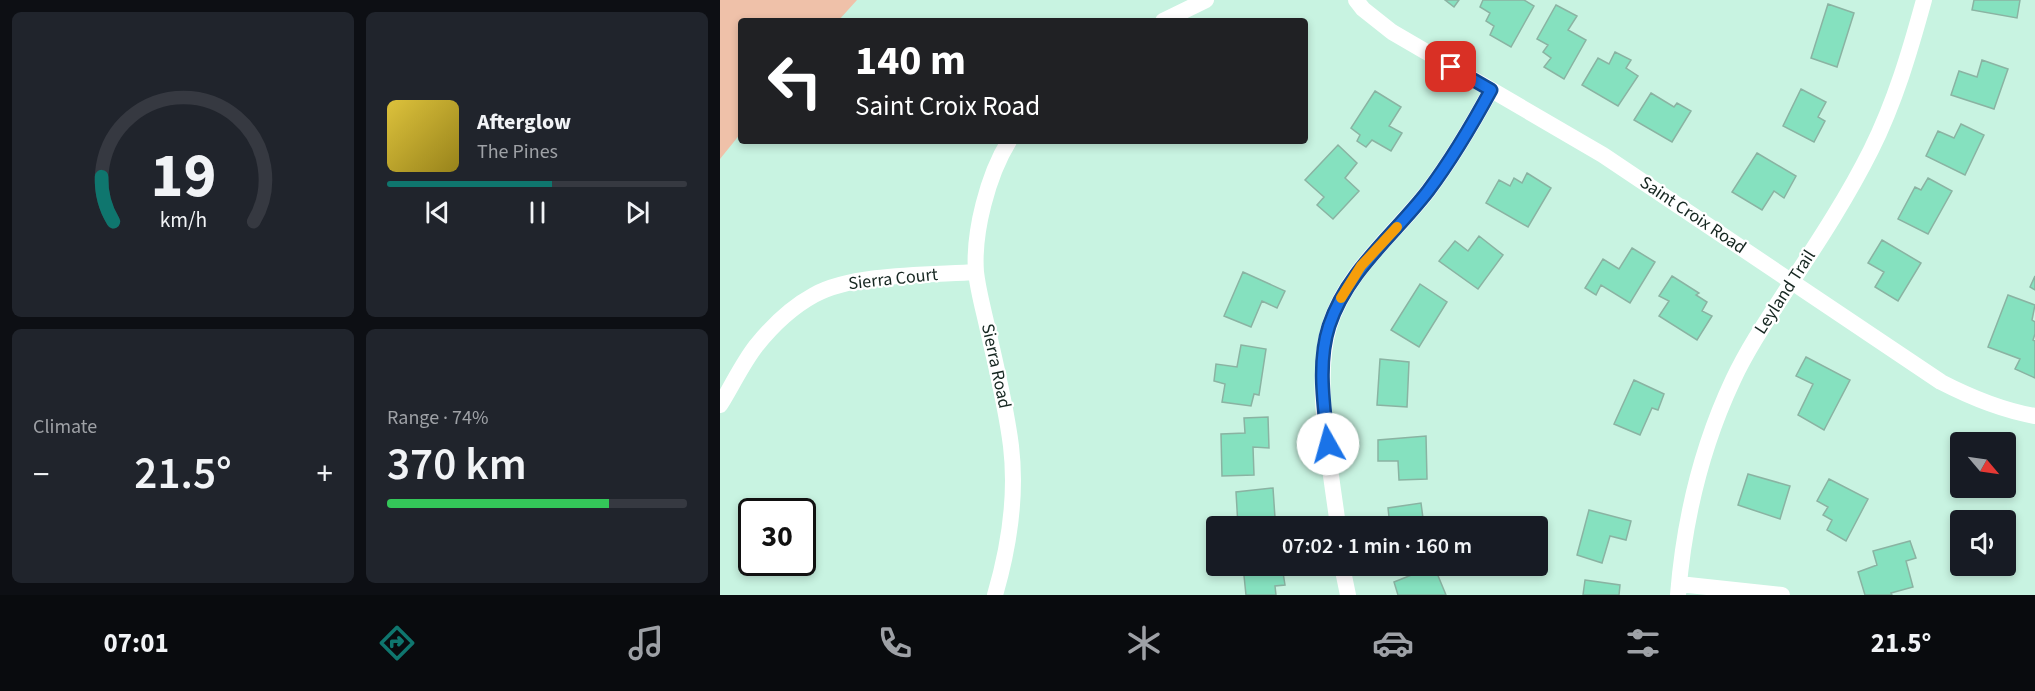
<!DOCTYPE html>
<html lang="en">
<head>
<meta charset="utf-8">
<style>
  body { margin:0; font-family:"Source Sans 3",sans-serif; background:#20242c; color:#f1f3f6; height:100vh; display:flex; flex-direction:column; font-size:22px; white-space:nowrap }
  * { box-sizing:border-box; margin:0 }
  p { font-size:20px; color:#9ea1a6 }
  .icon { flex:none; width:33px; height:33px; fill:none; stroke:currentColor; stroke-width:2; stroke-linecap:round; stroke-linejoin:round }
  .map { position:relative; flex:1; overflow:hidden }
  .panel { display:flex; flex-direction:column; gap:12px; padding:12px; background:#0d0f14; width:720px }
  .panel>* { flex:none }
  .hud { position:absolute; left:18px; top:18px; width:570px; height:126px; border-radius:6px; box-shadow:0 3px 9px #0003; background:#202124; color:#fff; overflow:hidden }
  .needle { width:39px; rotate:119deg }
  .controls { position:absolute; left:1230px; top:432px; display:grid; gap:12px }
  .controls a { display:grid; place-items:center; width:66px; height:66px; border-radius:6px; background:#171b24; box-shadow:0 3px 9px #0003; font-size:30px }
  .speed { position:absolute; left:18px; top:498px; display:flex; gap:12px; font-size:30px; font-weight:700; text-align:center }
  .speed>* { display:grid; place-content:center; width:78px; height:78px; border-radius:50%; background:#171b24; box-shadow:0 3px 9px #0003; line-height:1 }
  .speed .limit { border:3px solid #111; border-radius:9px; background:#fff; color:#111 }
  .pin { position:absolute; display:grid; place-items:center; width:51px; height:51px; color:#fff; margin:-26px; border-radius:12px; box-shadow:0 3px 9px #0006 }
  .me { position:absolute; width:66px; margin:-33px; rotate:353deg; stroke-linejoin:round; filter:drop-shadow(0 0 4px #0008) }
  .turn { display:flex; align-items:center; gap:21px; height:126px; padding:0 18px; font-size:27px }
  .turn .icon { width:78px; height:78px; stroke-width:2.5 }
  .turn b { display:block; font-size:42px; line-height:51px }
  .big { font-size:45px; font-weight:600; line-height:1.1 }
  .panel .card { flex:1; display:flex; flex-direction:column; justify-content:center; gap:9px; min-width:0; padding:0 21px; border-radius:9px; background:#20242c }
  .panel .dial { align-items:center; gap:0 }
  .dial svg { height:156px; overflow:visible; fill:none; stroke:#363941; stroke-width:7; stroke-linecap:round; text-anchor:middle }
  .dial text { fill:#f1f3f6; stroke:none }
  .song { display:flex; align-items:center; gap:18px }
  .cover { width:72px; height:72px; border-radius:9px; background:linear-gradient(135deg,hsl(50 70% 55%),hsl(50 70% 35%)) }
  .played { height:6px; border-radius:3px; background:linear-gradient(90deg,#0f766e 55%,#363941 55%) }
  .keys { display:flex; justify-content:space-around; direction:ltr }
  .heat { display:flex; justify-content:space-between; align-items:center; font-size:33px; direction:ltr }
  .charge { height:9px; border-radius:4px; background:linear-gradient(90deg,#34c759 74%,#363941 0) }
  .panel .tiles { flex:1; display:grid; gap:12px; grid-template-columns:repeat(2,1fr) }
  .trip { position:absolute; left:486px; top:516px; width:342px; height:60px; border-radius:6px; background:#171b24; box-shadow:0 3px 9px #0003; font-weight:600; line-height:60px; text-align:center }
  .dock { display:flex; height:96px; justify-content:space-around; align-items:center; background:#090b0e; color:#9ea1a6 }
  .dock .icon { width:42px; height:42px }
  .dock .selected { color:#0f766e }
  .dock b { font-size:27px; color:#f1f3f6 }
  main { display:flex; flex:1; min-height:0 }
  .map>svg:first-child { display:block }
  .green { fill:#efc1a9 }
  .building { fill:#85e1bf; stroke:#8ab3a2; stroke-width:1.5 }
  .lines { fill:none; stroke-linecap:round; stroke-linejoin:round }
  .minor { stroke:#fff; stroke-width:16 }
  .route-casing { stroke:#114b97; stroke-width:15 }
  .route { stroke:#1a73e8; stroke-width:10 }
  .slow { stroke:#f59e0b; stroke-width:10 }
  .labels { text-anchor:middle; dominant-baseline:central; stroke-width:4.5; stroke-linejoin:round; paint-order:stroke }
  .street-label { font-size:18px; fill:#152620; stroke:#fff }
</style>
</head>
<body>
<main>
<section class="panel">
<div class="tiles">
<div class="card dial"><svg viewBox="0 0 100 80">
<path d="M14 69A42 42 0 1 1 86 69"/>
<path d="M14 69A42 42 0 0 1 8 46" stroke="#0f766e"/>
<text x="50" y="56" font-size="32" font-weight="700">19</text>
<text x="50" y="72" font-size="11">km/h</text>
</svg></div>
<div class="card">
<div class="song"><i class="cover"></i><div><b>Afterglow</b><p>The Pines</p></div></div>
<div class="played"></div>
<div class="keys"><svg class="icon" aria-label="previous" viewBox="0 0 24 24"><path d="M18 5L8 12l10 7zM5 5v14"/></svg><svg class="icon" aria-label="pause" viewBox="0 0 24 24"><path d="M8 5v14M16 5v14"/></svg><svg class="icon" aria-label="next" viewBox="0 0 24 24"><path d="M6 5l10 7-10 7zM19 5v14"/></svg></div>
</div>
<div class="card"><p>Climate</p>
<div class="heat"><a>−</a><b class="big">21.5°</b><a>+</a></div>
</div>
<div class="card"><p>Range · 74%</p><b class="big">370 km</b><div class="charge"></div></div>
</div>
</section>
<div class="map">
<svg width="1315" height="595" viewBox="0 0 1315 595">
  <rect width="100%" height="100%" fill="#c8f3e1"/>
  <!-- green -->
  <path class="green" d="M0,0H137L118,21H21V133L0,159Z"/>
  <!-- building -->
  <path class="building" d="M725,0H739L734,7Z
    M763,0H804L814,6L791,47L770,35L774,26L766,21L770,13L760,7Z
    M1254,0H1300L1297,18L1252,10Z
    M1108,4L1134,13L1117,67L1091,58Z
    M836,5L857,16L848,30L866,40L844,79L824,67L831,58L823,52L828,45L817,39Z
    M895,52L911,60L906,68L918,76L898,106L862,85L878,58L889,64Z
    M1262,60L1288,69L1274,109L1231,95L1239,71L1257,77Z
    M1081,89L1106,102L1098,117L1105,121L1094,142L1063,126Z
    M655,91L681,107L669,126L682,133L671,151L652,140L646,147L637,141L640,135L631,128Z
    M931,93L954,107L957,103L971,111L952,142L914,120Z
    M1241,124L1264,135L1245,175L1206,156L1218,131L1234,138Z
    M618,145L637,163L625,178L639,191L613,219L597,205L604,197L585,180Z
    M1037,153L1076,176L1064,198L1054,191L1042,210L1012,192Z
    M807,173L831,188L808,227L766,203L779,180L790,186L794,178L802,183Z
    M1208,178L1232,191L1208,234L1178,219L1195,187L1201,190Z
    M759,236L783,255L758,289L719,261L735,241L748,251Z
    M1162,240L1201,263L1178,301L1155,287L1164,272L1148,263Z
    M912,248L935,262L910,303L881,285L876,295L865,288L883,259L899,269Z
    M523,272L565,291L557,308L542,301L531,327L504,316Z
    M952,276L979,293L976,295L987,302L982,311L992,316L977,340L939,316L949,301L939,296Z
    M1315,276V290L1310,287Z
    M700,284L727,302L699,347L671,330Z
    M1288,295L1315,305L1312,320L1315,322V334L1313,340L1315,341V378L1295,369L1300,359L1268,347Z
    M521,345L546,349L539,395L534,394L531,406L502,402L505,384L494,381L496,364L517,367Z
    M1086,357L1130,380L1104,430L1078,415L1093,384L1076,376Z
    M660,359L689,362L687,407L657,405Z
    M914,380L944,394L938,410L932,408L920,435L894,424Z
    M548,417L549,448L533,447L534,475L502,476L501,434L525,433L524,418Z
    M706,436L707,479L679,480L678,461H658V440Z
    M1028,474L1070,486L1060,519L1018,505Z
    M1109,479L1148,499L1126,541L1107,530L1112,520L1103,515L1108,507L1097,501Z
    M553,488L555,518H547L548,526H518L516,492Z
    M701,503L704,526H670L668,508Z
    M869,510L911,521L906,540L890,536L882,563L857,555Z
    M1190,541L1196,558L1186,561L1193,587L1171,593L1172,595H1145L1138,572L1157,565L1153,551Z
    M523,566H562L565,585L555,586L556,595H526Z
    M714,566L726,595H678L674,582Z
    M865,580L900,585L899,595H863Z"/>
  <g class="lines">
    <!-- minor -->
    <path class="minor" d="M636,0L643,9L672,32L883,155L1221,382C1252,398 1281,410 1315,416
      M443,21L486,0
      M0,405C12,386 22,364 36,346C52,326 72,307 94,295C133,273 211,275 256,272
      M618,526C611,470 593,380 609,327C626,271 674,235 708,191C732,159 752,125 771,90
      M622,566L628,595
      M959,584L1062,595
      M275,595C289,547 297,496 291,446C286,406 276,366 267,326C263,308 258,290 256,272C253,232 268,175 289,141
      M958,595C964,521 981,448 1013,380C1029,346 1051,314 1071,283C1100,239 1128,196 1151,150C1175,102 1190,51 1204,0"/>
  </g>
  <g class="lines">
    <defs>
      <path id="route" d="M608,444C604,406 597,363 609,326C627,271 674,235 708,191C732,159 752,125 771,90L731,67"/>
    </defs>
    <!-- route casing -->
    <use href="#route" class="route-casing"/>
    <!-- route -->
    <use href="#route" class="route"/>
    <!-- slow -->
    <path class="slow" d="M621,298L641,266L677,227"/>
  </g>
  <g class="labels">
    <!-- street labels -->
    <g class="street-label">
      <text transform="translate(973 215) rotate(34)">Saint Croix Road</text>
      <text transform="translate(173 279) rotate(-6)">Sierra Court</text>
      <text transform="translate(1065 292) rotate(-57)">Leyland Trail</text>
      <text transform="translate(276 366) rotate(78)">Sierra Road</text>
    </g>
  </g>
</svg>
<div class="controls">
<a><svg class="needle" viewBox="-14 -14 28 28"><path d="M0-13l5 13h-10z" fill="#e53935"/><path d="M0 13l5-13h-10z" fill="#9ea1a6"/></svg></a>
<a><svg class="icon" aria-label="sound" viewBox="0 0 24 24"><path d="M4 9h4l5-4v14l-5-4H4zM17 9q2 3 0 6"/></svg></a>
</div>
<div class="speed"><div class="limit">30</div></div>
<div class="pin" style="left:731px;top:67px;background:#d93025"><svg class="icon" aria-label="arrive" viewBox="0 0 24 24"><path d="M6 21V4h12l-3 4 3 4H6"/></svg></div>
<svg class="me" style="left:608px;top:444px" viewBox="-20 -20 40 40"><circle r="19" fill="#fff"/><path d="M0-13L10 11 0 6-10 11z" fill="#1a73e8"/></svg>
<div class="trip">07:02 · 1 min · 160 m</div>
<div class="hud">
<div class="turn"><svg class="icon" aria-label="left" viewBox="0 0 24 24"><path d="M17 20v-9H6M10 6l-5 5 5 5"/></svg><div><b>140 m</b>Saint Croix Road</div></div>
</div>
</div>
</main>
<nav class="dock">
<b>07:01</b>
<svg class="icon selected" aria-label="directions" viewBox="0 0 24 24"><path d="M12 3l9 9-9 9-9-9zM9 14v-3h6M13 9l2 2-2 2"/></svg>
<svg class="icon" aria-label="music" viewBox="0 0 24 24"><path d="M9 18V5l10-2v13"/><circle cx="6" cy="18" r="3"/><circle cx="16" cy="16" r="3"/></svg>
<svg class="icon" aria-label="phone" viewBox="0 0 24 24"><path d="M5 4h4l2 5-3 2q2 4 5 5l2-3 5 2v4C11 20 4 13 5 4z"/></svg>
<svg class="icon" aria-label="climate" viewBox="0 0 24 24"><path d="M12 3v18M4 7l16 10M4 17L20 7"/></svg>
<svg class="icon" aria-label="car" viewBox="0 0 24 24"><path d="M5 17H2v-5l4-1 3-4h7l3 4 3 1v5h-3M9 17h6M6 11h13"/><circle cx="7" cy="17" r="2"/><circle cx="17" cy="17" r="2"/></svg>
<svg class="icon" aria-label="filters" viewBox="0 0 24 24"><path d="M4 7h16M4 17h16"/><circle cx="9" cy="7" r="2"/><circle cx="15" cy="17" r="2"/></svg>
<b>21.5°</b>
</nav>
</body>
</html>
